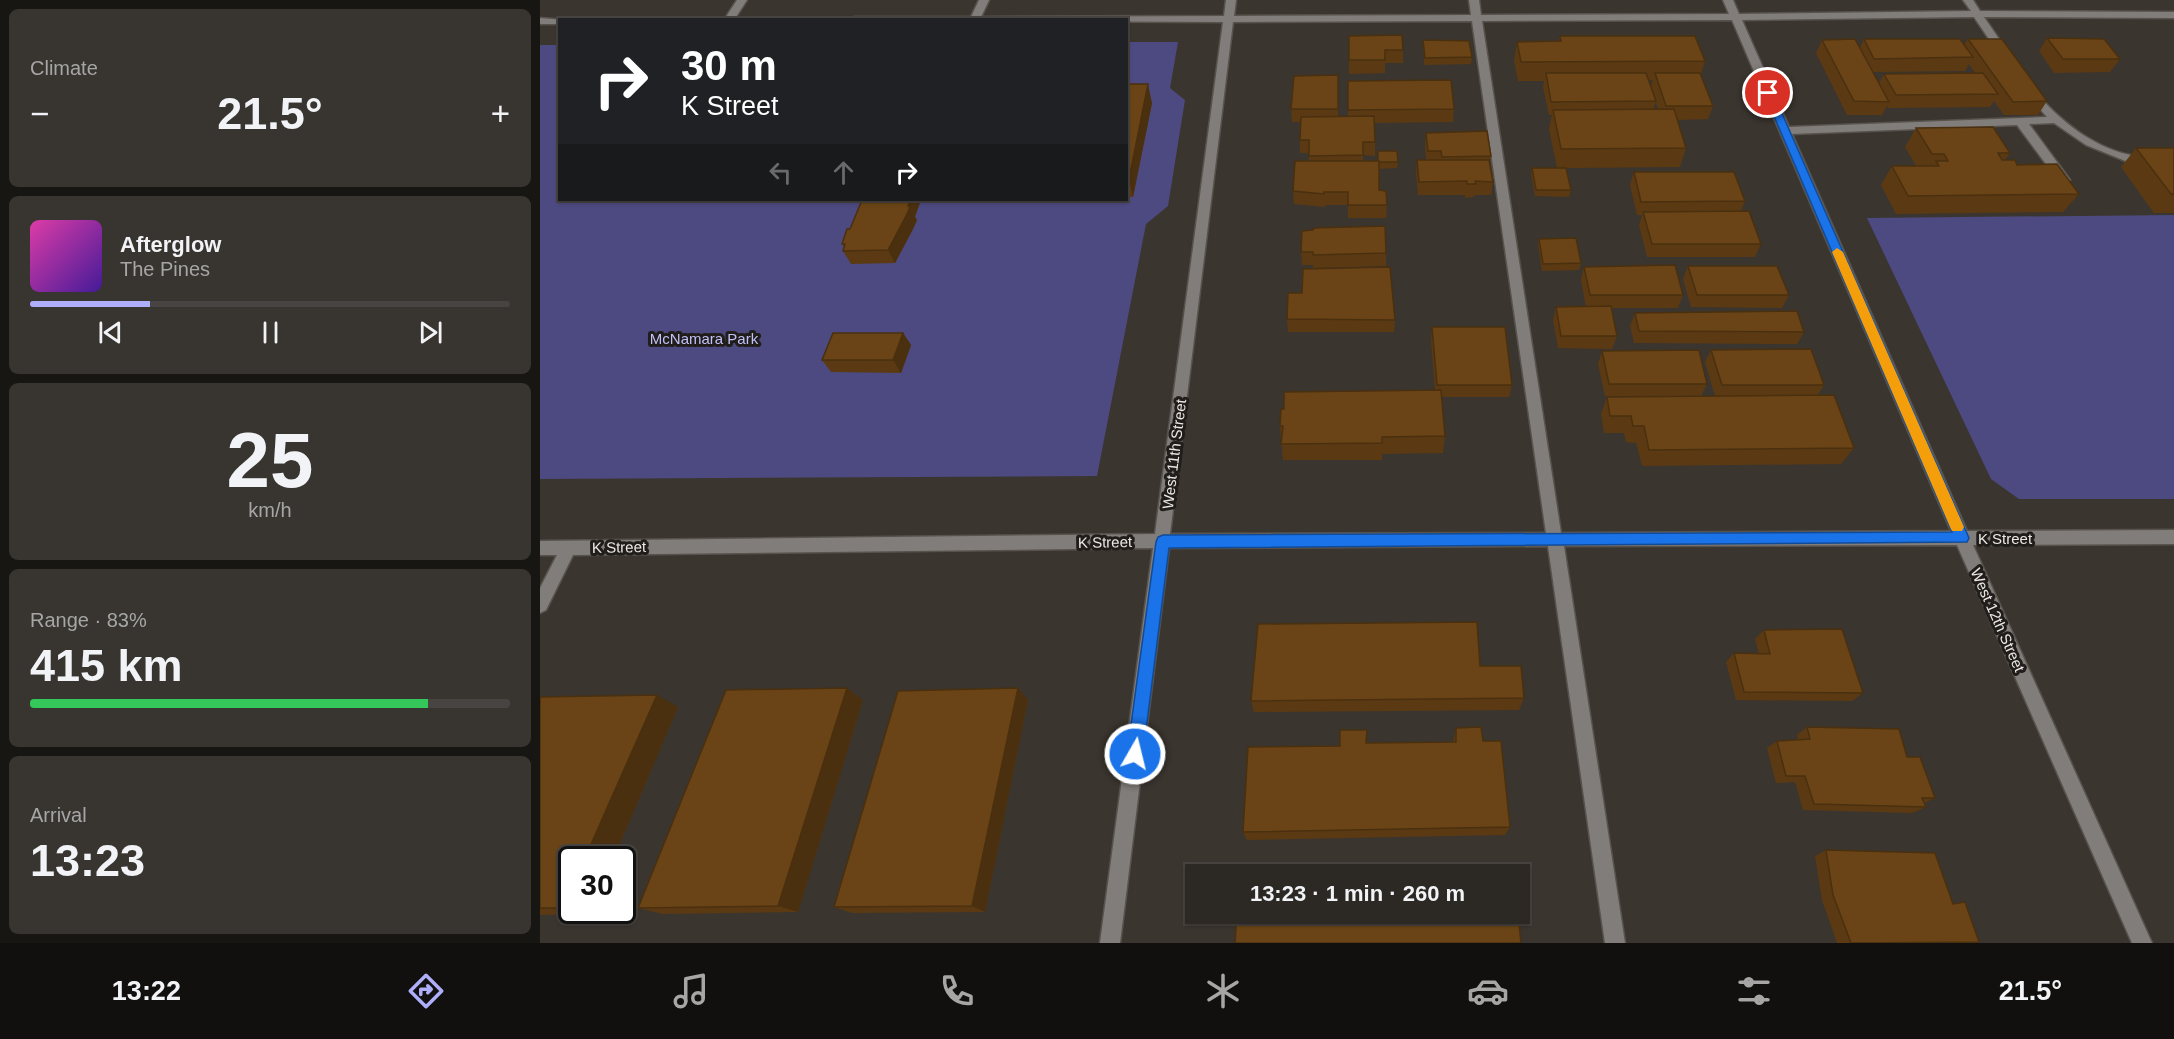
<!DOCTYPE html>
<html lang="en">
<head>
<meta charset="utf-8">
<style>
  body { margin:0; font-family:Helvetica,sans-serif; background:#383430; color:#f1f3f6; height:100vh; display:flex; flex-direction:column; font-size:22px; white-space:nowrap }
  * { box-sizing:border-box; margin:0 }
  p { font-size:20px; color:#a6a6a6 }
  .icon { flex:none; width:33px; height:33px; fill:none; stroke:currentColor; stroke-width:2; stroke-linecap:round; stroke-linejoin:round }
  .map { position:relative; flex:1; overflow:hidden }
  .side { display:flex; flex-direction:column; gap:9px; padding:9px; background:#181613; width:540px }
  .side>* { flex:none }
  .hud { position:absolute; left:18px; top:18px; width:570px; height:183px; border-radius:0px; box-shadow:0 2px 4px #0004,0 0 0 2px #484441; background:#202124; color:#fff; overflow:hidden }
  .speed { position:absolute; left:18px; top:846px; display:flex; gap:12px; font-size:30px; font-weight:700; text-align:center }
  .speed>* { display:grid; place-content:center; width:78px; height:78px; border-radius:50%; background:#2c2823; box-shadow:0 2px 4px #0004,0 0 0 2px #484441; line-height:1 }
  .speed .limit { border:3px solid #111; border-radius:9px; background:#fff; color:#111 }
  .pin { position:absolute; display:grid; place-items:center; width:51px; height:51px; color:#fff; margin:-26px; border:3px solid #fff; border-radius:50%; box-shadow:0 2px 6px #0007 }
  .me { position:absolute; width:66px; margin:-33px; rotate:8deg; stroke-linejoin:round; filter:drop-shadow(0 0 4px #0008) }
  .turn { display:flex; align-items:center; gap:21px; height:126px; padding:0 24px; font-size:27px }
  .turn .icon { width:78px; height:78px; stroke-width:2.5 }
  .turn b { display:block; font-size:42px; line-height:51px }
  .lanes { display:flex; align-items:center; height:57px; padding:0 24px; background:#0003; justify-content:center; gap:30px; direction:ltr }
  .lanes .off { opacity:.35 }
  .big { font-size:45px; font-weight:700; line-height:1.1 }
  .side .card { flex:1; display:flex; flex-direction:column; justify-content:center; gap:9px; min-width:0; padding:0 21px; border-radius:9px; background:#383430 }
  .side .dial { align-items:center; gap:0 }
  .dial b { font-size:78px; line-height:1 }
  .song { display:flex; align-items:center; gap:18px }
  .cover { width:72px; height:72px; border-radius:9px; background:linear-gradient(135deg,hsl(320 70% 55%),hsl(260 70% 35%)) }
  .played { height:6px; border-radius:3px; background:linear-gradient(90deg,#afaefa 25%,#484441 25%) }
  .keys { display:flex; justify-content:space-around; direction:ltr }
  .heat { display:flex; justify-content:space-between; align-items:center; font-size:33px; direction:ltr }
  .charge { height:9px; border-radius:4px; background:linear-gradient(90deg,#34c759 83%,#484441 0) }
  .trip { position:absolute; left:645px; top:864px; width:345px; height:60px; border-radius:0px; background:#2c2823; box-shadow:0 2px 4px #0004,0 0 0 2px #484441; font-weight:700; line-height:60px; text-align:center }
  .tab-bar { display:flex; height:96px; justify-content:space-around; align-items:center; background:#12100e; color:#a6a6a6 }
  .tab-bar .icon { width:42px; height:42px }
  .tab-bar .active { color:#afaefa }
  .tab-bar b { font-size:27px; color:#f1f3f6 }
  main { display:flex; flex:1; min-height:0 }
  .map>svg:first-child { display:block }
  .green { fill:#4c4a80 }
  .lines { fill:none; stroke-linecap:round; stroke-linejoin:round }
  .minor-casing { stroke:#57524c; stroke-width:3 }
  .minor { fill:#817d7a; fill-rule:evenodd }
  .wall { fill:#5b3a13; fill-rule:evenodd }
  .shaded-wall { fill:#4a300f }
  .building { fill:#6a4416; stroke:#4a300f; stroke-width:1.5 }
  .route { fill:#1a73e8; stroke:#114b97; stroke-width:1.5 }
  .slow { fill:#f59e0b }
  .labels { text-anchor:middle; dominant-baseline:central; stroke-width:6; stroke-linejoin:round; paint-order:stroke }
  .park-label { font-size:15px; fill:#c0c1f8; stroke:#201d1a }
  .street-label { font-size:15px; fill:#ece8e4; stroke:#201d1a }
</style>
</head>
<body>
<main>
<section class="side">
<div class="card"><p>Climate</p>
<div class="heat"><a>−</a><b class="big">21.5°</b><a>+</a></div>
</div>
<div class="card">
<div class="song"><i class="cover"></i><div><b>Afterglow</b><p>The Pines</p></div></div>
<div class="played"></div>
<div class="keys"><svg class="icon" aria-label="previous" viewBox="0 0 24 24"><path d="M18 5L8 12l10 7zM5 5v14"/></svg><svg class="icon" aria-label="pause" viewBox="0 0 24 24"><path d="M8 5v14M16 5v14"/></svg><svg class="icon" aria-label="next" viewBox="0 0 24 24"><path d="M6 5l10 7-10 7zM19 5v14"/></svg></div>
</div>
<div class="card dial"><b>25</b><p>km/h</p></div>
<div class="card"><p>Range · 83%</p><b class="big">415 km</b><div class="charge"></div></div>
<div class="card"><p>Arrival</p><b class="big">13:23</b></div>
</section>
<div class="map">
<svg width="1634" height="943" viewBox="0 0 1634 943">
  <rect width="100%" height="100%" fill="#3b352f"/>
  <!-- green -->
  <path class="green" d="M587,42H638L630,88L645,100L628,206L606,224L557,476L0,479V45H19L20,200H586Z
    M1634,215V499H1479L1451,479L1327,218Z"/>
  <g class="lines">
    <defs>
      <path id="minor" d="M197,0H207L194,20H184Z
        M439,0H449L441,17L684,16L686,0H696L694,16L931,15L929,0H939L941,15L1189,14L1183,0H1193L1199,14L1431,11L1423,0H1433L1440,11L1634,12V18L1444,17L1470,55L1465,58L1461,57L1434,17L1202,20L1249,127L1507,117L1485,92L1490,89L1494,90C1518,120 1557,151 1597,156C1609,158 1622,157 1634,156V164H1602L1588,162L1546,145L1514,123L1489,124L1530,180L1524,184L1520,183L1477,125L1252,134L1427,531L1634,530V544L1433,545L1612,943H1592L1417,545L1024,546L1085,943H1065L1008,546L629,548L580,943H560L613,548L33,555L6,610L0,613V588L17,555H0V541L615,534L683,22L309,20L314,17H431ZM1192,20L1411,531L1021,533L942,21ZM932,21L1006,533L630,534L693,22Z
        M0,18L24,20H20V24H0Z"/>
    </defs>
    <!-- minor casing -->
    <use href="#minor" class="minor-casing"/>
    <!-- minor -->
    <use href="#minor" class="minor"/>
  </g>
  <!-- wall -->
  <path class="wall" d="M809,36L863,50V63H845V73L809,74Z
    M1020,36L1165,61L1161,74L1173,106L1168,119L1137,120L1146,148L1140,167L1026,168L1031,190L1029,197L995,196L991,174L992,168H1017L1009,129L1012,115H1009L1003,87L1004,81H978L974,60L977,42L1019,41ZM1109,80H1113L1111,86L1118,109H1113L1116,101Z
    M1507,38L1580,59L1570,72L1514,73L1499,51Z
    M1324,39L1424,45L1428,39L1507,101L1498,115H1464L1454,101L1450,107L1348,108L1347,106L1342,115H1307L1276,53L1282,40L1320,48ZM1429,64L1435,73L1344,74L1339,83L1333,72L1425,71Z
    M883,40L932,57L931,64L884,65Z
    M798,75V117L808,116V81L914,109L913,122L835,123V156L823,155V161L858,162L857,168L839,169V190L847,205L846,218H808V205H785V207L754,204L753,191L769,161V153H760V140L761,122H752L751,109Z
    M586,84L612,103L593,197H586Z
    M1376,128L1470,153L1465,160L1477,165L1539,194L1523,212L1356,214L1341,185L1352,166H1376L1365,147Z
    M886,133L951,156L950,163L953,182L951,195H934V197L925,198V195H878L876,173L877,160H886L885,146Z
    M1596,148H1634V213H1614L1581,167Z
    M1094,172L1205,201L1201,211L1221,244L1215,257H1107L1099,225L1102,215H1097L1090,185Z
    M375,217L377,220L373,229L355,263L311,264L303,251L304,247L302,244L310,229Z
    M999,239L1041,263L1039,270L1002,271L998,245Z
    M761,252L846,253V266L773,268V265H762Z
    M1148,266L1249,295L1242,308L1151,307L1143,279Z
    M1044,267L1143,295L1138,308H1071L1077,336L1072,349L1018,348L1013,320L1016,307H1046L1041,280Z
    M762,293L855,320L854,332H748L747,319Z
    M1095,313L1264,332L1257,344L1094,343L1090,326Z
    M892,327L972,385L969,397H902L905,436L903,453L842,454V460H743L740,426L744,409L895,390L891,340Z
    M363,333L371,345L361,373L291,372L282,360Z
    M1171,350L1284,385L1277,396L1314,448L1301,464L1102,466L1096,443L1086,442L1084,433H1064L1061,414L1067,397L1175,396L1165,362Z
    M1062,351L1167,384L1161,396H1065L1058,364Z
    M1224,630L1323,693L1312,701L1196,700L1186,662L1194,653L1219,654L1215,639Z
    M940,666L984,698L979,710L714,712L711,701Z
    M478,688L488,700L445,912L312,913L294,907Z
    M0,697L138,707L73,860H32V910H52L50,914L0,915Z
    M323,700L258,912L123,914L98,908Z
    M1267,727L1367,757L1395,798L1384,803L1386,807L1372,813L1263,810L1255,782L1236,783L1227,748L1237,741L1258,740L1257,735Z
    M916,728L943,741L970,827L965,835L707,840L703,832L800,746L827,743L913,742Z
    M1286,850L1413,904L1439,942L1434,943H1297L1282,900L1275,856Z"/>
  <!-- shaded-wall -->
  <path class="shaded-wall" d="M608,84L612,103L593,197L589,179Z
    M370,200H381L375,217L377,220L373,229L355,263L348,250Z
    M363,333L371,345L361,373L353,360Z
    M307,688L323,700L258,912L238,906Z
    M478,688L488,700L445,912L432,906Z
    M117,695L138,707L73,860H44Z
    M32,888V910L23,908Z
    M36,910H52L50,914Z"/>
  <!-- building -->
  <path class="building" d="M862,35L863,50H845V60H809V36Z
    M1020,36H1155L1165,61L981,62L977,42L1021,41Z
    M1507,38L1564,39L1580,59H1523Z
    M1315,39L1349,102L1314,101L1282,40Z
    M1324,39H1420L1433,57L1334,59Z
    M1428,39H1462L1507,101L1473,102Z
    M883,40L929,41L932,57L885,58Z
    M1006,73H1106L1116,101L1011,102Z
    M1115,73H1160L1173,106H1126Z
    M1443,73L1458,94L1356,95L1344,74Z
    M798,75V109H751L754,76Z
    M911,80L914,109L808,110V81Z
    M586,84H608L589,179H586Z
    M1134,109L1146,148L1021,149L1013,110Z
    M834,116L835,142H823V155L769,156V140H760L761,117Z
    M1453,127L1470,153H1458L1462,160H1475L1477,165L1517,164L1539,194L1368,196L1352,166H1399L1396,161H1408L1404,154H1392L1376,128Z
    M947,131L951,156L902,157L901,151H888L886,133Z
    M1596,148H1634V194H1631Z
    M838,151H857L858,162H839V161H838Z
    M877,160H949L953,182L935,181L936,184H927V181L879,182Z
    M755,161H839V190L846,191L847,205H808V192H784V194L753,191Z
    M992,168H1026L1031,190H996Z
    M1094,172H1194L1205,201L1101,202Z
    M322,200H370L368,206L370,207L366,216L348,250L303,251L305,244H302L307,229H310Z
    M1209,211L1221,244H1112L1103,212Z
    M845,226L846,253L773,255V252H761L762,231L773,230L774,228Z
    M1036,238L1041,263L1003,264L999,239Z
    M1135,265L1143,295H1050L1044,267Z
    M1148,266H1237L1249,295H1157Z
    M850,267L855,320L747,319L748,293H762L763,269Z
    M1071,306L1077,336H1021L1016,307Z
    M1257,311L1264,332L1099,331L1095,313Z
    M892,327H965L972,385H897Z
    M293,333H363L353,360H282Z
    M1271,349L1284,385H1182L1171,350Z
    M1159,350L1167,384H1069L1062,351Z
    M901,390L905,436L842,437V443L741,444L743,426H740L741,409H744V392Z
    M1294,395L1314,448L1109,450L1104,426H1093L1091,416H1070L1067,397Z
    M937,622L940,666H981L984,698L711,701L718,624Z
    M1302,629L1323,693L1204,692L1194,653L1230,654L1224,630Z
    M307,688L238,906L98,908L186,690Z
    M478,688L432,906L294,907L358,691Z
    M117,695L44,860H32V888L23,908H0V697Z
    M941,727L943,741H961L970,827L703,832L708,747L800,746V730H827L826,743L916,742V728Z
    M1267,727L1359,729L1367,757H1380L1395,798H1382L1386,807L1274,804L1265,776H1246L1237,741L1270,739Z
    M1286,850L1395,853L1413,904L1425,902L1439,942L1311,943L1293,895Z
    M974,866L975,874H699V873Z
    M697,914H978L981,943H695Z"/>
  <!-- route -->
  <path class="route" d="M1225,91L1233,93L1429,538L1427,542L629,548L603,754L601,760L595,762L589,760L587,754L616,542L618,537L623,535L1412,532L1224,93Z"/>
  <!-- slow -->
  <path class="slow" d="M1297,248L1303,252L1424,527L1422,531H1412L1410,527L1292,252Z"/>
  <g class="labels">
    <!-- park labels -->
    <g class="park-label">
      <text x="164" y="338">McNamara Park</text>
    </g>
    <!-- street labels -->
    <g class="street-label">
      <text transform="translate(634 454) rotate(-83)">West 11th Street</text>
      <text x="1465" y="538">K Street</text>
      <text transform="translate(565 542) rotate(-1)">K Street</text>
      <text transform="translate(79 547) rotate(-1)">K Street</text>
      <text transform="translate(1458 620) rotate(66)">West 12th Street</text>
    </g>
  </g>
</svg>
<div class="speed"><div class="limit">30</div></div>
<div class="pin" style="left:1228px;top:93px;background:#d93025"><svg class="icon" aria-label="arrive" viewBox="0 0 24 24"><path d="M6 21V4h12l-3 4 3 4H6"/></svg></div>
<svg class="me" style="left:595px;top:754px" viewBox="-20 -20 40 40"><circle r="17" fill="#1a73e8" stroke="#fff" stroke-width="3"/><path d="M0-11L8 9 0 5-8 9z" fill="#fff"/></svg>
<div class="trip">13:23 · 1 min · 260 m</div>
<div class="hud">
<div class="turn"><svg class="icon" aria-label="right" viewBox="0 0 24 24"><path d="M7 20v-9h11M14 6l5 5-5 5"/></svg><div><b>30 m</b>K Street</div></div>
<div class="lanes"><svg class="icon off" aria-label="left" viewBox="0 0 24 24"><path d="M17 20v-9H6M10 6l-5 5 5 5"/></svg><svg class="icon off" aria-label="ahead" viewBox="0 0 24 24"><path d="M12 20V5M6 11l6-6 6 6"/></svg><svg class="icon" aria-label="right" viewBox="0 0 24 24"><path d="M7 20v-9h11M14 6l5 5-5 5"/></svg></div>
</div>
</div>
</main>
<nav class="tab-bar">
<b>13:22</b>
<svg class="icon active" aria-label="directions" viewBox="0 0 24 24"><path d="M12 3l9 9-9 9-9-9zM9 14v-3h6M13 9l2 2-2 2"/></svg>
<svg class="icon" aria-label="music" viewBox="0 0 24 24"><path d="M9 18V5l10-2v13"/><circle cx="6" cy="18" r="3"/><circle cx="16" cy="16" r="3"/></svg>
<svg class="icon" aria-label="phone" viewBox="0 0 24 24"><path d="M5 4h4l2 5-3 2q2 4 5 5l2-3 5 2v4C11 20 4 13 5 4z"/></svg>
<svg class="icon" aria-label="climate" viewBox="0 0 24 24"><path d="M12 3v18M4 7l16 10M4 17L20 7"/></svg>
<svg class="icon" aria-label="car" viewBox="0 0 24 24"><path d="M5 17H2v-5l4-1 3-4h7l3 4 3 1v5h-3M9 17h6M6 11h13"/><circle cx="7" cy="17" r="2"/><circle cx="17" cy="17" r="2"/></svg>
<svg class="icon" aria-label="filters" viewBox="0 0 24 24"><path d="M4 7h16M4 17h16"/><circle cx="9" cy="7" r="2"/><circle cx="15" cy="17" r="2"/></svg>
<b>21.5°</b>
</nav>
</body>
</html>
